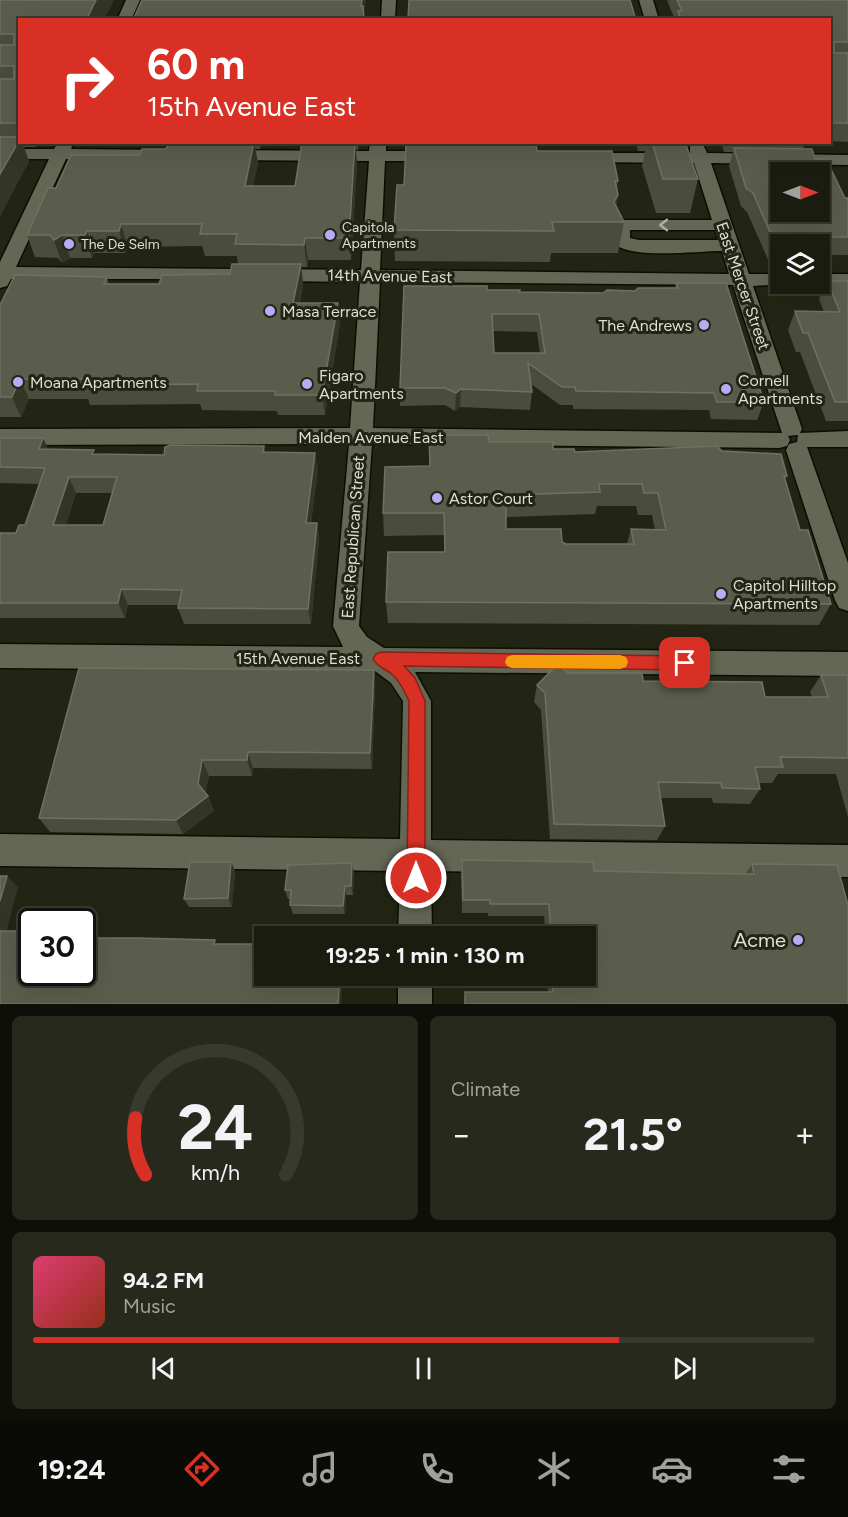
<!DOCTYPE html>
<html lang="en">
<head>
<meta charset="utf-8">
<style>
  body { margin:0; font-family:Figtree,sans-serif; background:#27291d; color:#f1f3f6; height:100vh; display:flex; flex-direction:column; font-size:22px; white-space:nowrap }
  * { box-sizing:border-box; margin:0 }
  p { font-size:20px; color:#9fa19e }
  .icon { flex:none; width:33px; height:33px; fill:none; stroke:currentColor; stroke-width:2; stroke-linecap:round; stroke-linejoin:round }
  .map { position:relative; height:1004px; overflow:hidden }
  .sheet { display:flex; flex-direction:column; gap:12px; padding:12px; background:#0e0f08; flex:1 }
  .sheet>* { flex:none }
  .banner { position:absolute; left:18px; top:18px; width:813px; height:126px; border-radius:0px; box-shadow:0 6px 24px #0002,0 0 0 2px #383a2f; background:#d93025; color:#fff; overflow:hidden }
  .needle { width:39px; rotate:90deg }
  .controls { position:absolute; left:770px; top:162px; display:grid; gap:12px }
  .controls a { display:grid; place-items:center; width:60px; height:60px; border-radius:0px; background:#1a1c0f; box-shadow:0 6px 24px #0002,0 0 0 2px #383a2f; font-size:30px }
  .speed { position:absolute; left:18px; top:908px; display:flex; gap:12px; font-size:30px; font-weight:700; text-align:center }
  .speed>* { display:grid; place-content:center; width:78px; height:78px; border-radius:50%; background:#1a1c0f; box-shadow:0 6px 24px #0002,0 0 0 2px #383a2f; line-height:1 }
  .speed .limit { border:3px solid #111; border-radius:9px; background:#fff; color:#111 }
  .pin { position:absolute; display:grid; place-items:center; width:51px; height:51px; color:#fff; margin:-26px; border-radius:12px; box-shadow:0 3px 9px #0006 }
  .me { position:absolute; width:66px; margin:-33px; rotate:0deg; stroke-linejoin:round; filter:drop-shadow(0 0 4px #0008) }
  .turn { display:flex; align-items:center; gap:21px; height:126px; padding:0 30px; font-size:27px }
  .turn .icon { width:78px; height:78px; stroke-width:2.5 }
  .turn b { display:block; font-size:42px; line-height:51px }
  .big { font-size:45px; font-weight:700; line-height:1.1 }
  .sheet .card { flex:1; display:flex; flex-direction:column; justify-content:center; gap:9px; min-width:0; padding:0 21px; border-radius:9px; background:#27291d }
  .sheet .dial { align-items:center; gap:0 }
  .dial svg { height:156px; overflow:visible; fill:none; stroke:#383a2f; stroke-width:7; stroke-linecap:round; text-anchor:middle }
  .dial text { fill:#f1f3f6; stroke:none }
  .song { display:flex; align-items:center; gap:18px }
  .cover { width:72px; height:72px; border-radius:9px; background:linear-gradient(135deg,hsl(340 70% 55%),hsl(10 70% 35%)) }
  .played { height:6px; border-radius:3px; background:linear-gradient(90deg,#d93025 75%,#383a2f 75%) }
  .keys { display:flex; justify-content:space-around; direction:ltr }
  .heat { display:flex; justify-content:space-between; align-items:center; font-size:33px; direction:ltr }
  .sheet .tiles { flex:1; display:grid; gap:12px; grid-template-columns:1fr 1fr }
  .card:last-child { grid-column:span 2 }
  .trip { position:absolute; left:254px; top:926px; width:342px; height:60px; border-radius:0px; background:#1a1c0f; box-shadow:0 6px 24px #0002,0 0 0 2px #383a2f; font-weight:700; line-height:60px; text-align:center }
  .dock { display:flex; height:96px; justify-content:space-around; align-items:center; background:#0a0b06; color:#9fa19e }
  .dock .icon { width:42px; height:42px }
  .dock .active { color:#d93025 }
  .dock b { font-size:27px; color:#f1f3f6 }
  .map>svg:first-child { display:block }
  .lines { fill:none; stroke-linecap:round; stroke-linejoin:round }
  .minor-casing { stroke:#0c0e01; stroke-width:3 }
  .minor { fill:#646754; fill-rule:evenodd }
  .wall { fill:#4b4d3c; fill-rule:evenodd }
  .shaded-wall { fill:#343625 }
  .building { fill:#5b5d4c; stroke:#6f7162; stroke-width:1.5; fill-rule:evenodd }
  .oneway { stroke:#adafa1 }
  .route { fill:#d93025; stroke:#8d1f18; stroke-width:1.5 }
  .slow { fill:#f59e0b }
  .poi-dot { fill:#baaaf6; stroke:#232514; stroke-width:2 }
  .labels { text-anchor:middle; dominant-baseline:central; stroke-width:6; stroke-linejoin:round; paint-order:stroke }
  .far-poi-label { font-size:14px; fill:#dedfd5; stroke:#232514; text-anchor:start }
  .street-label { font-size:16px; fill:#dedfd5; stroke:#232514 }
  .poi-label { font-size:16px; fill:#dedfd5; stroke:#232514; text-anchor:start }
  .near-poi-label { font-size:20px; fill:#dedfd5; stroke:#232514; text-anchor:end }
</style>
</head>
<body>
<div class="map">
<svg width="848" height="1004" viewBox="0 0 848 1004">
  <rect width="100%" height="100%" fill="#232514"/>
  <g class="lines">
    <defs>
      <path id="minor" d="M126,0H140L131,20H117Z
        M382,0H396L395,20H381Z
        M639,0H653L659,20H645Z
        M58,142H74L71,149L171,150L179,155L171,160L66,159L16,267L235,269L245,275L242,279H11L7,286L0,288V262L49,159H0V149H54Z
        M370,142H386V151H438L446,156L438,161H385L380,270L729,274L722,251C698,251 634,259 616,245C612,242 612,236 611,232L618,221L624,220H712L694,163L580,162L572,157L574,153H690V142H702L707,153L848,155V165L711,163L749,274H780V284H787L753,286L802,429L800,433L848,431V447H807L848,563V611L839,608L835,600L786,450L789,444L797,442L798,435L788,436L790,440L787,446L779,448L372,444L359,626L367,637L384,648L848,652V676L415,672L431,701V840L848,845V877L431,871L432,936H398L400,871L0,866V834L400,839L403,701L391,683L375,671L0,668V644L343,647L333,626L349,444L0,445V429L350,428L360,282L269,281L259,275L269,269L361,270L369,161L223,160L215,155L223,150L369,151ZM630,230H715L718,240H639L630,238ZM380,282L733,285L782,433L373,428Z
        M819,274H848V286L812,284H819Z
        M398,975H432V1004H398Z"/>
    </defs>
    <!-- minor casing -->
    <use href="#minor" class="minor-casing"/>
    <!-- minor -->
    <use href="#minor" class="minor"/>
  </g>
  <!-- wall -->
  <path class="wall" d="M0,0H114L103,20H20V142H39L36,147H24L29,161L0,216Z
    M667,0H848V142L830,141V20H675Z
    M169,142H359L358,150H356L357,164L351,260H308L307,267H301L303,284L300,303L340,323L325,415H278L277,411L202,410L200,404L90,405L88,399H29L21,417H0V305L107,277L109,284H159L230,274L238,264L237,256H205L202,246L128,247L125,253H94L92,258H70L62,263L58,258L35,257L27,235L56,188L140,155L166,149ZM261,144H302L295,186H253L258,163L255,149H260Z
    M458,142H497L498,144L537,151L618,181L617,188L618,195L616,207L624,222L618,253H551L550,262L395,261L394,230L404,185L458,145Z
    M593,142H685L698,179L690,213H656L642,166L645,151H638L636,143Z
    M721,142H805L803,149L815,159L845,198H848V255H820L819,259V244H780V264H770L747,212L741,206L729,166L733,152H724Z
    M827,281H848V421H826L800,352H796L788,330L795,311L824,312L819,299Z
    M676,283L764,402L757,420L711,419L709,410L573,409V405H560L531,384L532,392L530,410L460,407L455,411L445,405L400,406V388L487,290L519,292L603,293L675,288ZM493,331L537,332L540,353H494Z
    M429,435L489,442L575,452L722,451L787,476L785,480L800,530L831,604L819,625L388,623L386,602L444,552V535L384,536L383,513L429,466ZM597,506H636L638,515H652L655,530L631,529L627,544H566L506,529V517L595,514Z
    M0,438H43L48,450L95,454L164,455L264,446L265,452L318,469L311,523H317L319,539L311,624H184L178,608L179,605H128L125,618H0V533H16L25,525L40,484L0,483ZM76,493H112L103,525H66Z
    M568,673L643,681L765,697H812L810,692L821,675H848V817L836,774H778L772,783H759L760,789L750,804L713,803L712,798H661L665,826L657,840L550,839L541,710L534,702L537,685Z
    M375,687L372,769L253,768L252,776H209L205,793L208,796L214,811L183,834L50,832L39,818Z
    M462,860L594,871L684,873L745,874L752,864L848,1004H464L465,992H548V985L549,980V975H585V936H546L544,916H488V913H462L461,874Z
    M231,862L235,871L232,907H189L184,899Z
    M354,873L353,895H346L345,914H293L290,905V899H288L285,890Z"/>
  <!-- shaded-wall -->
  <path class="shaded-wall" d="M96,0H114L103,20H86Z
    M362,0H366L364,14L361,6Z
    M20,139V142H22L29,161L0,216V174Z
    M254,142L258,163L249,209L245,186Z
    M355,142L357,164L351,260L349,238Z
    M618,195L613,222L614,202Z
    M121,224L128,247L125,253L119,231Z
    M87,231L94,253L92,258L85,235Z
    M62,235L70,258L62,263L54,240Z
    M305,238L308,260L307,267L304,245Z
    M301,264L303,284L296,322L293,303Z
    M338,303L340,323L325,415L322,395Z
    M20,379L29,399L21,417L12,397Z
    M461,389L460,407L455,411L456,393Z
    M43,438L51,455L39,449Z
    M315,453L318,469L309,539L306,523Z
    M69,477L76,493L61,541L53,525Z
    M317,523L319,539L311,624L308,609Z
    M121,589L128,605L125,618L118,603Z
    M374,670L375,687L372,769L370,753Z
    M248,752L253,768L252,776L247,760Z
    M202,760L209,776L204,799L208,796L214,811L183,834L176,820L198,784Z
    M231,862L235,871L232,907L228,898Z
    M352,863L354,873L353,895L351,886Z
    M7,876L18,887L4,942L0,939V901Z
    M345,886L346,895L345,914L343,906Z
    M340,975H343L341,1004H338Z"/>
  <!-- building -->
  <path class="building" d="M0,0H96L86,20H20V123H0V79H14V66H0V45H14V34H0Z
    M142,0H362L361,6H363L364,19L133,20Z
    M409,0H630L636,20H408Z
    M677,0H848V42H834V53H848V123H830V20H681L678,11H682Z
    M0,137H20V139L0,174Z
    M169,142H254L245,186H295L302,142H355L349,238H305L304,245L235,244L237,234H200L202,224H121L119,231H87L85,235H62L54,240L50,235H27L48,188H56L71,155H140L142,149H166Z
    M460,142H497L498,144H536L537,151H612L618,181H615L618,195L614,202L624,222H552L554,231L394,230L397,185H404L406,145H460Z
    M652,142H685L698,179H663Z
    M734,148L812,149L815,159H826L845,198H848V237H820L824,245L780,244V246H776L753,193L746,188ZM780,172H819V212H780Z
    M232,264H301L293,303H338L322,395H275V391H197L198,384L83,385L85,379H20L12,397H0V305L15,275L107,277L104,284H159L162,275L230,274Z
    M827,281H848V402H835L808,333H803L795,311L840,312Z
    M676,283H726L764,402H717L714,393L576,391L575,387H562L528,363L532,392L461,389L456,393L445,388H400L404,286H487V290H520L519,292L603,293L607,290L635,291L638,288H678ZM492,314H539L545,353H494Z
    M429,435H488L489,442H553V449H574L575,452L717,446L722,451L781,454L787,476H784L800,530H808L831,604L386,602L388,552H445L444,513H383L385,467L430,466ZM599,484H642L644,493H658L666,530L631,529L634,544H566L562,542L561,529H506V495L600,492Z
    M0,438H43L39,449L94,450L92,454L164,455L165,447L170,445L264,446L263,452L315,453L306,523H317L308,609L178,608L182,590L121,589L118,603H0V533H16L19,525H25L45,468L0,467ZM69,477H117L103,525H53Z
    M79,668L374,670L370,753L248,752L247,760H202L198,784L208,796L176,820L39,818Z
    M554,668H562L568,673H642L643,681L762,682L765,697H828L821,675H848V758L780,757L783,767H755L760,789L722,788L721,783L658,782L665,826L554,824L545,693L537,685Z
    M462,860L593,862L594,871L684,873L754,874L752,864L837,865L848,905V1004H465V992H553L552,975H585V936H551L549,904H490V900H463Z
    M190,862H231L228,898L184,899Z
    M352,863L351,886H345L343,906L290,905L291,890H285L288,865Z
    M0,876H7L0,901Z
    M0,931H32V972H82V938H137L215,940L214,944H264V975H340L338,1004H0Z"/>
  <!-- one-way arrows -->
  <defs><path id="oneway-chevron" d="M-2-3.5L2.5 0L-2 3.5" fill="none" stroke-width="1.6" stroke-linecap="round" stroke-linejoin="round" transform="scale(1.5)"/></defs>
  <use class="oneway" href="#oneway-chevron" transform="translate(664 225) rotate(180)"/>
  <!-- route -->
  <path class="route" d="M381,652L685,656L690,658L693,663L690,668L685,670L404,666L415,678L425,701V878L422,885L416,887L409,885L407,878L409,701C405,692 401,683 393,675C386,669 377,667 373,659L376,654Z"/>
  <!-- slow -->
  <path class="slow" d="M512,655H620L626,657L628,662L626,667L620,669L512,668L507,666L505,662L507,657Z"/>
  <!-- markers -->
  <g class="poi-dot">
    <circle cx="330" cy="235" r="6"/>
    <circle cx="69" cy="244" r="6"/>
    <circle cx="270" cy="311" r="6"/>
    <circle cx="704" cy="325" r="6"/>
    <circle cx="18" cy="382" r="6"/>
    <circle cx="307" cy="384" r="6"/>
    <circle cx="726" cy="389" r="6"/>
    <circle cx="437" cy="498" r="6"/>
    <circle cx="721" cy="594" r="6"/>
    <circle cx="798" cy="940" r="6"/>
  </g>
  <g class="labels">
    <!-- far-poi labels -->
    <g class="far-poi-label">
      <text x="342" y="227">Capitola<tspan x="342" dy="16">Apartments</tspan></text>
      <text x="81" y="244">The De Selm</text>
    </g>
    <!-- street labels -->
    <g class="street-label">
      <text transform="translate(390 276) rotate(1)">14th Avenue East</text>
      <text transform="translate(743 286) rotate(71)">East Mercer Street</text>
      <text x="371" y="437">Malden Avenue East</text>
      <text transform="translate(353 537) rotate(-86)">East Republican Street</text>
      <text x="298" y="658">15th Avenue East</text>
    </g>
    <!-- poi labels -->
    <g class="poi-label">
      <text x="282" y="311">Masa Terrace</text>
      <text x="692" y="325" text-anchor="end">The Andrews</text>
      <text x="319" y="375">Figaro<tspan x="319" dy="18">Apartments</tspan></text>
      <text x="738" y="380">Cornell<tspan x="738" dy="18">Apartments</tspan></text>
      <text x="30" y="382">Moana Apartments</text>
      <text x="449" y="498">Astor Court</text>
      <text x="733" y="585">Capitol Hilltop<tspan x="733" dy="18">Apartments</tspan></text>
    </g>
    <!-- near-poi labels -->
    <g class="near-poi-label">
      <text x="786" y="940">Acme</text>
    </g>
  </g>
</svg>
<div class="controls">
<a><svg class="needle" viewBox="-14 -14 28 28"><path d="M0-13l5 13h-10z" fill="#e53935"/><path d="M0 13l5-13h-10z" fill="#9fa19e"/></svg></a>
<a><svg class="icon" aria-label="layers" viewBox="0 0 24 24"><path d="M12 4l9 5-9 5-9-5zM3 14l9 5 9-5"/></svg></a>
</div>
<div class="speed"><div class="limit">30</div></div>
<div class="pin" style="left:685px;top:663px;background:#d93025"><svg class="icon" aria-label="arrive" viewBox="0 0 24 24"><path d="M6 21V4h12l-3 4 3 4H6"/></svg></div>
<svg class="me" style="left:416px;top:878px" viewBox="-20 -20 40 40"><circle r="17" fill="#d93025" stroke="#fff" stroke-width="3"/><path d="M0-11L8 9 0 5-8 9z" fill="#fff"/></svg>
<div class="trip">19:25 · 1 min · 130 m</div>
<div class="banner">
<div class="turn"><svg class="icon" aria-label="right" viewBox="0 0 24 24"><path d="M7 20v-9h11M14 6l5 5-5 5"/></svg><div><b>60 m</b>15th Avenue East</div></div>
</div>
</div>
<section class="sheet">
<div class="tiles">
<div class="card dial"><svg viewBox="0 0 100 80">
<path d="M14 69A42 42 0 1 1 86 69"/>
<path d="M14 69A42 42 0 0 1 9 40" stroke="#d93025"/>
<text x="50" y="56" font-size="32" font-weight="700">24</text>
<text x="50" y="72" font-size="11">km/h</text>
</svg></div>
<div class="card"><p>Climate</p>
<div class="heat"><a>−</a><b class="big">21.5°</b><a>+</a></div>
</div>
<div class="card">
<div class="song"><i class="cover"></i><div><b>94.2 FM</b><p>Music</p></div></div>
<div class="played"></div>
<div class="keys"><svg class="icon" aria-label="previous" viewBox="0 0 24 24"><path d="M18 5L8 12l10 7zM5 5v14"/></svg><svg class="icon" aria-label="pause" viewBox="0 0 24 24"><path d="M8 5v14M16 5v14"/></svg><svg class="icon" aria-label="next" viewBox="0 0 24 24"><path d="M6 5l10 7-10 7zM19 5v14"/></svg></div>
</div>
</div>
</section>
<nav class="dock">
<b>19:24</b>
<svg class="icon active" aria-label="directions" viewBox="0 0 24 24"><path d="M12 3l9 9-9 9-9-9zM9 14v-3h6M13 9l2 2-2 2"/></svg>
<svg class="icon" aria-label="music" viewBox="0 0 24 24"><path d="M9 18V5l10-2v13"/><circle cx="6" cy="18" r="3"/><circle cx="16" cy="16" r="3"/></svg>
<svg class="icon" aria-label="phone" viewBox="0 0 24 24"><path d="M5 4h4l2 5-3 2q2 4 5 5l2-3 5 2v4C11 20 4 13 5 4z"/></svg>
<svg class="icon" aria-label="climate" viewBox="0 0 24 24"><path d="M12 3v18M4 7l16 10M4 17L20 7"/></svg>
<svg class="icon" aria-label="car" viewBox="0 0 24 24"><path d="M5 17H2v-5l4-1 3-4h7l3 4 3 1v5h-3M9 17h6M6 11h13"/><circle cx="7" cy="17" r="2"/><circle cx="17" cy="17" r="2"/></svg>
<svg class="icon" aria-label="filters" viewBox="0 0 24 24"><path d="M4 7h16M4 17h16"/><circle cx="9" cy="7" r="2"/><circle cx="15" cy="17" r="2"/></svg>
</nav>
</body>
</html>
